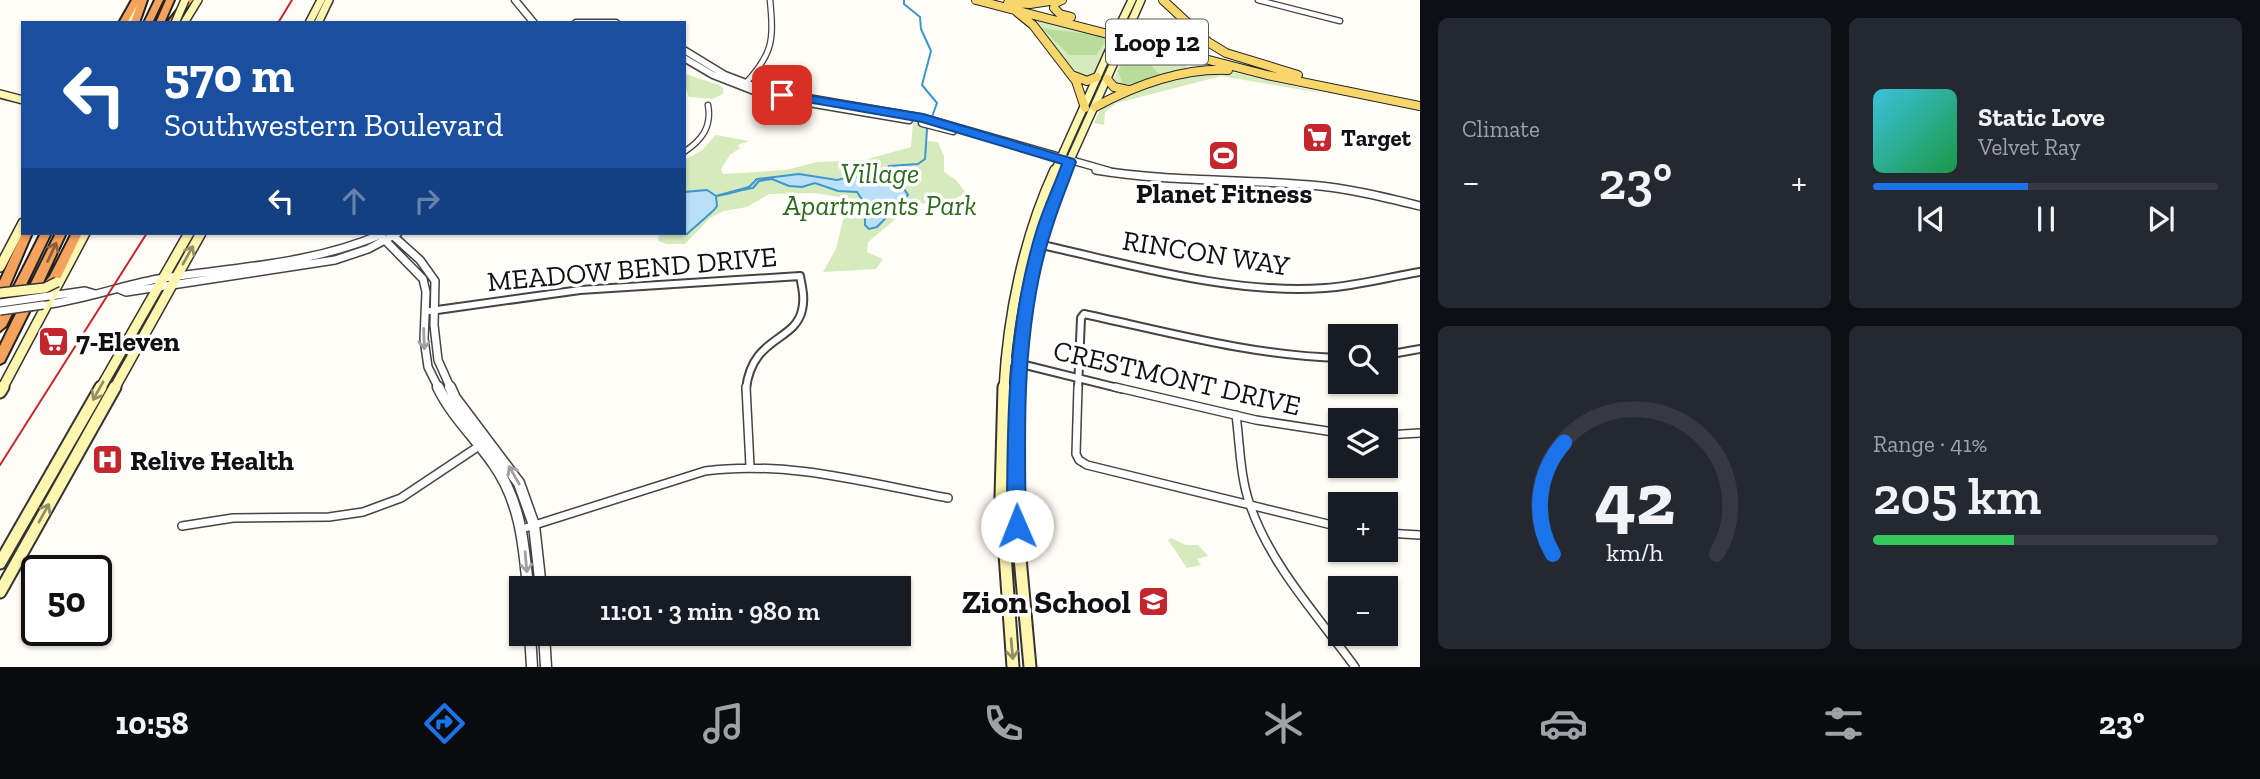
<!DOCTYPE html>
<html lang="en">
<head>
<meta charset="utf-8">
<style>
  body { margin:0; font-family:"Zilla Slab",serif; background:#242831; color:#f1f3f6; height:100vh; display:flex; flex-direction:column; font-size:26px; white-space:nowrap }
  * { box-sizing:border-box; margin:0 }
  p { font-size:23px; color:#9ea1a6 }
  .icon { flex:none; width:38px; height:38px; fill:none; stroke:currentColor; stroke-width:2; stroke-linecap:round; stroke-linejoin:round }
  .map { position:relative; flex:1; overflow:hidden }
  .details { display:flex; flex-direction:column; gap:18px; padding:18px; background:#0d0f14; width:840px }
  .details>* { flex:none }
  .hud { position:absolute; left:21px; top:21px; width:665px; height:214px; border-radius:0px; box-shadow:0 2px 5px #0004; background:#1a4fa0; color:#fff; overflow:hidden }
  .fabs { position:absolute; left:1328px; top:324px; display:grid; gap:14px }
  .fabs a { display:grid; place-items:center; width:70px; height:70px; border-radius:0px; background:#171b24; box-shadow:0 2px 5px #0004; font-size:35px }
  .speed { position:absolute; left:21px; top:555px; display:flex; gap:14px; font-size:35px; font-weight:700; text-align:center }
  .speed>* { display:grid; place-content:center; width:91px; height:91px; border-radius:50%; background:#171b24; box-shadow:0 2px 5px #0004; line-height:1 }
  .speed .limit { border:4px solid #111; border-radius:10px; background:#fff; color:#111 }
  .pin { position:absolute; display:grid; place-items:center; width:60px; height:60px; color:#fff; margin:-30px; border-radius:14px; box-shadow:0 4px 10px #0006 }
  .me { position:absolute; width:77px; margin:-38px; rotate:359deg; stroke-linejoin:round; filter:drop-shadow(0 0 5px #0008) }
  .turn { display:flex; align-items:center; gap:24px; height:147px; padding:0 28px; font-size:32px }
  .turn .icon { width:91px; height:91px; stroke-width:2.5 }
  .turn b { display:block; font-size:49px; line-height:60px }
  .lanes { display:flex; align-items:center; height:66px; padding:0 28px; background:#0003; justify-content:center; gap:35px; direction:ltr }
  .lanes .off { opacity:.35 }
  .big { font-size:52px; font-weight:600; line-height:1.1 }
  .details .widget { flex:1; display:flex; flex-direction:column; justify-content:center; gap:10px; min-width:0; padding:0 24px; border-radius:10px; background:#242831 }
  .details .dial { align-items:center; gap:0 }
  .dial svg { height:182px; overflow:visible; fill:none; stroke:#363941; stroke-width:7; stroke-linecap:round; text-anchor:middle }
  .dial text { fill:#f1f3f6; stroke:none }
  .song { display:flex; align-items:center; gap:21px }
  .cover { width:84px; height:84px; border-radius:10px; background:linear-gradient(135deg,hsl(190 70% 55%),hsl(140 70% 35%)) }
  .played { height:7px; border-radius:4px; background:linear-gradient(90deg,#1a73e8 45%,#363941 45%) }
  .keys { display:flex; justify-content:space-around; direction:ltr }
  .heat { display:flex; justify-content:space-between; align-items:center; font-size:38px; direction:ltr }
  .charge { height:10px; border-radius:5px; background:linear-gradient(90deg,#34c759 41%,#363941 0) }
  .details .tiles { flex:1; display:grid; gap:18px; grid-template-columns:repeat(2,1fr) }
  .trip { position:absolute; left:509px; top:576px; width:402px; height:70px; border-radius:0px; background:#171b24; box-shadow:0 2px 5px #0004; font-weight:600; line-height:70px; text-align:center }
  .tabs { display:flex; height:112px; justify-content:space-around; align-items:center; background:#090b0e; color:#9ea1a6 }
  .tabs .icon { width:49px; height:49px }
  .tabs .on { color:#1a73e8 }
  .tabs b { font-size:32px; color:#f1f3f6 }
  main { display:flex; flex:1; min-height:0 }
  .map>svg:first-child { display:block }
  .green { fill:#d5ebbd }
  .forest { fill:#b9dc9c }
  .water { fill:#b9e0f7; stroke:#3f96cf; stroke-width:2 }
  .lines { fill:none; stroke-linecap:round; stroke-linejoin:round }
  .stream { stroke:#3f96cf; stroke-width:2 }
  .minor-far2-casing { stroke:#444; stroke-width:7 }
  .minor-far1-casing { stroke:#444; stroke-width:10 }
  .minor-casing { stroke:#444; stroke-width:10 }
  .tertiary-far2-casing { stroke:#444; stroke-width:9 }
  .tertiary-far1-casing { stroke:#444; stroke-width:10 }
  .tertiary-casing { stroke:#444; stroke-width:13 }
  .secondary-far2-casing { stroke:#333; stroke-width:10 }
  .secondary-far1-casing { stroke:#333; stroke-width:12 }
  .secondary-casing { stroke:#333; stroke-width:15 }
  .primary-casing { stroke:#222; stroke-width:10 }
  .motorway-casing { stroke:#222; stroke-width:4 }
  .minor-far2 { stroke:#fff; stroke-width:4.5 }
  .minor-far1 { stroke:#fff; stroke-width:6 }
  .minor { stroke:#fff; stroke-width:7 }
  .tertiary-far2 { stroke:#fff; stroke-width:6 }
  .tertiary-far1 { stroke:#fff; stroke-width:7 }
  .tertiary { stroke:#fff; stroke-width:10 }
  .secondary-far2 { stroke:#fff6b0; stroke-width:7 }
  .secondary-far1 { stroke:#fff6b0; stroke-width:9 }
  .secondary { stroke:#fff6b0; stroke-width:11 }
  .primary { stroke:#f9d66b; stroke-width:8 }
  .motorway { fill:#f5a25d; fill-rule:evenodd }
  .tram { stroke:#c4262e; stroke-width:2 }
  .tertiary-bridge-casing { stroke:#444; stroke-width:10; stroke-linecap:butt }
  .secondary-bridge-far1-casing { stroke:#333; stroke-width:10; stroke-linecap:butt }
  .secondary-bridge-casing { stroke:#333; stroke-width:12; stroke-linecap:butt }
  .tertiary-bridge { stroke:#fff; stroke-width:7 }
  .secondary-bridge-far1 { stroke:#fff6b0; stroke-width:7 }
  .secondary-bridge { stroke:#fff6b0; stroke-width:9 }
  .oneway { stroke:#8e613b }
  .oneway2 { stroke:#948f68 }
  .oneway3 { stroke:#a0a0a0 }
  .route { fill:#1a73e8; stroke:#114b97; stroke-width:2 }
  .labels { text-anchor:middle; dominant-baseline:central; stroke-width:7; stroke-linejoin:round; paint-order:stroke }
  .far-poi-label { font-size:23px; font-weight:bold; fill:#111; stroke:#fff; text-anchor:start }
  .shield { fill:#fff; stroke:#585858; stroke-width:2 }
  .shield-label { font-size:26px; font-weight:bold; fill:#111 }
  .park-label { font-size:28px; font-style:italic; fill:#2f6b1f; stroke:#fff }
  .poi-label { font-size:28px; font-weight:bold; fill:#111; stroke:#fff; text-anchor:start }
  .street-label { font-size:28px; fill:#111; stroke:#fff }
  .near-poi-label { font-size:33px; font-weight:bold; fill:#111; stroke:#fff; text-anchor:end }
</style>
</head>
<body>
<main>
<div class="map">
<svg width="1420" height="667" viewBox="0 0 1420 667">
  <rect width="100%" height="100%" fill="#fffdf5"/>
  <!-- green -->
  <path class="green" d="M1038,19L1112,36L1092,76L1088,78L1074,74L1034,21Z
    M1128,41C1145,46 1181,49 1187,68L1185,71L1130,87H1121L1113,82Z
    M1223,70L1327,94L1221,76L1117,103L1105,112L1104,125L1094,123L1101,108L1113,97L1198,72Z
    M686,74L719,85L723,88V94L712,99L689,97L684,83Z
    M913,122L929,126L927,141L938,142L944,156V172L956,180L966,193C946,204 933,208 911,200L898,217L868,242L867,252L883,259L876,269L823,272L836,249L843,220L851,210V199L815,193L769,194L747,207L724,211L710,218L685,244H667L658,241L659,233H684V160L702,150L716,135L749,141L738,145L740,148L730,155L721,169L723,174L786,170L817,162L864,160L911,147Z
    M1171,538L1186,545H1198L1208,556L1197,559L1201,565L1187,568L1168,540Z"/>
  <!-- forest -->
  <path class="forest" d="M1042,28L1109,37L1096,55H1069Z
    M1132,53L1147,61L1161,76L1139,83L1123,84L1118,71L1126,57Z"/>
  <!-- water -->
  <path class="water" d="M799,174L837,180L854,176L873,180L885,175L902,186L908,195L877,227L869,229L865,225V204L857,192L838,191L815,183L802,187L789,186L772,179L759,181L753,188C740,190 729,194 716,196L717,206L714,210L687,234L675,233H684V192L707,190L716,196L749,187L757,179Z"/>
  <g class="lines">
    <!-- stream -->
    <path class="stream" d="M904,0V4L920,17L921,29L931,51L922,85L937,103L932,117
      M883,175L889,166L918,164L925,159L927,129"/>
    <defs>
      <path id="minor-far2" d="M1258,0L1340,21
        M744,85C773,54 774,41 770,0
        M684,152C702,140 712,127 708,105"/>
      <path id="minor-far1" d="M1028,242C1123,262 1227,295 1325,288C1356,286 1389,277 1420,272
        M430,311L580,290L800,276C802,287 805,298 802,310C795,342 752,336 746,389
        M1386,355L1420,349
        M1005,360L1122,389
        M1078,389L1081,318L1084,314C1168,332 1254,356 1340,358"/>
      <path id="minor" d="M746,387L750,466
        M1078,387L1076,454L1079,460L1087,465L1340,527
        M1115,387L1256,420L1340,433
        M1236,415C1240,445 1240,477 1250,505C1271,566 1318,616 1355,667
        M1386,435L1420,433
        M182,526L233,518L329,517L363,512L401,498L482,444
        M522,529L705,471C788,460 867,483 948,498
        M1386,533L1420,535"/>
      <path id="tertiary-far2" d="M515,0L534,23
        M576,23H616
        M684,50L725,75L767,91L924,118L1109,171
        M684,58L713,75L767,96L909,120
        M922,123L953,131"/>
      <path id="tertiary-far1" d="M1096,170C1167,182 1239,179 1310,185C1347,188 1384,197 1420,206
        M390,233L420,260L435,281L434,325L438,360L451,389
        M380,235L423,279L426,292L424,339L428,367L439,389
        M119,289L126,292L335,260L368,249L398,233
        M50,296L85,291L95,294
        M44,305C83,300 120,286 158,279C235,267 310,265 382,234"/>
      <path id="tertiary" d="M438,387C452,416 475,437 493,463C520,500 524,544 528,588
        M450,387L455,398L519,483L534,525L541,588
        M530,634L532,667
        M544,634L546,667"/>
      <path id="secondary-far2" d="M128,23L142,0
        M184,23L198,0
        M309,23L321,0
        M318,23L329,0
        M1120,25L1132,0
        M1129,27L1141,0
        M0,94L23,100
        M1055,171L1113,42
        M1065,171L1122,45"/>
      <path id="secondary-far1" d="M0,267L23,223
        M2,389L85,233
        M100,389L189,233
        M114,389L201,233
        M1004,389C1008,315 1024,237 1055,170
        M1016,389C1024,313 1037,240 1066,170"/>
      <path id="secondary" d="M1004,387L1001,497L1013,667
        M1017,387L1015,503L1030,667
        M0,392L3,387
        M0,563L101,387
        M0,592L115,387"/>
      <path id="primary" d="M976,0L1267,75L1420,106
        M1062,0L1055,3L1054,8L1060,14L1071,17
        M1163,0L1208,42L1226,53L1298,75
        M1008,3L1030,4L1056,0
        M1017,12L1033,25L1076,81L1085,108
        M1074,76L1087,81L1097,77
        M1107,79L1114,87L1128,90
        M1095,107C1136,85 1181,68 1228,70"/>
      <path id="motorway" d="M132,0H147L139,23H131L137,5L127,23H119Z
        M155,0H163L152,23H144Z
        M166,0H174L164,23H156Z
        M185,0H193L175,23H167Z
        M23,231V233H32L6,294L0,298V281Z
        M41,233H51L6,326L0,331V314Z
        M56,233H66L41,287L50,276L72,233H82L59,281L35,309L30,310L4,362L0,364V346Z"/>
    </defs>
    <!-- minor-far2 casing -->
    <use href="#minor-far2" class="minor-far2-casing"/>
    <!-- minor-far1 casing -->
    <use href="#minor-far1" class="minor-far1-casing"/>
    <!-- minor casing -->
    <use href="#minor" class="minor-casing"/>
    <!-- tertiary-far2 casing -->
    <use href="#tertiary-far2" class="tertiary-far2-casing"/>
    <!-- tertiary-far1 casing -->
    <use href="#tertiary-far1" class="tertiary-far1-casing"/>
    <!-- tertiary casing -->
    <use href="#tertiary" class="tertiary-casing"/>
    <!-- secondary-far2 casing -->
    <use href="#secondary-far2" class="secondary-far2-casing"/>
    <!-- secondary-far1 casing -->
    <use href="#secondary-far1" class="secondary-far1-casing"/>
    <!-- secondary casing -->
    <use href="#secondary" class="secondary-casing"/>
    <!-- primary casing -->
    <use href="#primary" class="primary-casing"/>
    <!-- motorway casing -->
    <use href="#motorway" class="motorway-casing"/>
    <!-- minor-far2 -->
    <use href="#minor-far2" class="minor-far2"/>
    <!-- minor-far1 -->
    <use href="#minor-far1" class="minor-far1"/>
    <!-- minor -->
    <use href="#minor" class="minor"/>
    <!-- tertiary-far2 -->
    <use href="#tertiary-far2" class="tertiary-far2"/>
    <!-- tertiary-far1 -->
    <use href="#tertiary-far1" class="tertiary-far1"/>
    <!-- tertiary -->
    <use href="#tertiary" class="tertiary"/>
    <!-- secondary-far2 -->
    <use href="#secondary-far2" class="secondary-far2"/>
    <!-- secondary-far1 -->
    <use href="#secondary-far1" class="secondary-far1"/>
    <!-- secondary -->
    <use href="#secondary" class="secondary"/>
    <!-- primary -->
    <use href="#primary" class="primary"/>
    <!-- motorway -->
    <use href="#motorway" class="motorway"/>
    <!-- tram -->
    <path class="tram" d="M278,23L292,0
      M0,465L147,233"/>
    <defs>
      <path id="tertiary-bridge" d="M0,303L49,296
        M0,311L43,305"/>
      <path id="secondary-bridge-far1" d="M175,23L185,0
        M1113,42L1120,25
        M1122,45L1129,27"/>
      <path id="secondary-bridge" d="M0,293L45,288L57,282"/>
    </defs>
    <!-- tertiary-bridge casing -->
    <use href="#tertiary-bridge" class="tertiary-bridge-casing"/>
    <!-- secondary-bridge-far1 casing -->
    <use href="#secondary-bridge-far1" class="secondary-bridge-far1-casing"/>
    <!-- secondary-bridge casing -->
    <use href="#secondary-bridge" class="secondary-bridge-casing"/>
    <!-- tertiary-bridge -->
    <use href="#tertiary-bridge" class="tertiary-bridge"/>
    <!-- secondary-bridge-far1 -->
    <use href="#secondary-bridge-far1" class="secondary-bridge-far1"/>
    <!-- secondary-bridge -->
    <use href="#secondary-bridge" class="secondary-bridge"/>
  </g>
  <!-- one-way arrows -->
  <defs><path id="oneway-shaft" d="M-6 0H5M1.5-3L5.5 0L1.5 3" fill="none" stroke-width="1.6" stroke-linecap="round" stroke-linejoin="round" transform="scale(1.75)"/></defs>
  <use class="oneway" href="#oneway-shaft" transform="translate(52 252) rotate(-65)"/>
  <g class="oneway2">
    <use href="#oneway-shaft" transform="translate(188 255) rotate(-61)"/>
    <use href="#oneway-shaft" transform="translate(98 391) rotate(119)"/>
    <use href="#oneway-shaft" transform="translate(44 513) rotate(-61)"/>
    <use href="#oneway-shaft" transform="translate(1012 649) rotate(85)"/>
  </g>
  <g class="oneway3">
    <use href="#oneway-shaft" transform="translate(424 339) rotate(88)"/>
    <use href="#oneway-shaft" transform="translate(514 475) rotate(-120)"/>
    <use href="#oneway-shaft" transform="translate(526 562) rotate(85)"/>
  </g>
  <!-- route -->
  <path class="route" d="M782,91L923,114L1074,159L1076,162C1068,184 1059,205 1052,228C1021,322 1024,428 1026,526L1023,532L1017,535L1010,532L1007,526C1007,427 1007,325 1037,229C1044,207 1054,186 1062,164L922,122L778,97V92Z"/>
  <!-- icons -->
  <defs>
    <symbol id="supermarket-square" viewBox="-11 -11 22 22"><rect x="-9" y="-9" width="18" height="18" rx="4" fill="#c4262e" stroke="#fff"/><path d="M-6-5.5h2.5l.6 2H6L4.5 2H-2.5L-4.4-4H-6ZM-1.5 3.2a1.3 1.3 0 1 0 .1 0ZM3 3.2a1.3 1.3 0 1 0 .1 0Z" fill="#fff"/></symbol>
    <symbol id="stadium-square" viewBox="-11 -11 22 22"><rect x="-9" y="-9" width="18" height="18" rx="4" fill="#c4262e" stroke="#fff"/><path d="M0-5a6.5 5 0 1 0 0 10a6.5 5 0 1 0 0-10ZM-3.5-1.8h7v3.6h-7Z" fill="#fff"/></symbol>
    <symbol id="hospital-square" viewBox="-11 -11 22 22"><rect x="-9" y="-9" width="18" height="18" rx="4" fill="#c4262e" stroke="#fff"/><path d="M-5-5h3v3.5h4V-5h3V5h-3V1.5h-4V5h-3Z" fill="#fff"/></symbol>
    <symbol id="school-square" viewBox="-11 -11 22 22"><rect x="-9" y="-9" width="18" height="18" rx="4" fill="#c4262e" stroke="#fff"/><path d="M0-5L7-2L0 1L-7-2ZM-4 1L0 2.5L4 1V4Q0 6-4 4Z" fill="#fff"/></symbol>
  </defs>
  <g fill-rule="evenodd">
    <use href="#supermarket-square" x="1300" y="120" width="35" height="35"/>
    <use href="#stadium-square" x="1206" y="138" width="35" height="35"/>
    <use href="#supermarket-square" x="36" y="324" width="35" height="35"/>
    <use href="#hospital-square" x="90" y="442" width="35" height="35"/>
    <use href="#school-square" x="1136" y="584" width="35" height="35"/>
  </g>
  <g class="labels">
    <!-- far-poi labels -->
    <g class="far-poi-label">
      <text x="1341" y="138">Target</text>
    </g>
    <!-- shield labels -->
    <rect class="shield" x="1106" y="19.5" width="102" height="45" rx="5"/>
    <g class="shield-label">
      <text x="1157" y="42">Loop 12</text>
    </g>
    <!-- park labels -->
    <g class="park-label">
      <text x="880" y="173">Village<tspan x="880" dy="32">Apartments Park</tspan></text>
    </g>
    <!-- poi labels -->
    <g class="poi-label">
      <text x="1224" y="193" text-anchor="middle">Planet Fitness</text>
      <text x="76" y="341">7-Eleven</text>
      <text x="130" y="460">Relive Health</text>
    </g>
    <!-- street labels -->
    <g class="street-label">
      <text transform="translate(1206 253) rotate(9)">RINCON WAY</text>
      <text transform="translate(632 269) rotate(-5)">MEADOW BEND DRIVE</text>
      <text transform="translate(1177 378) rotate(13)">CRESTMONT DRIVE</text>
    </g>
    <!-- near-poi labels -->
    <g class="near-poi-label">
      <text x="1131" y="601">Zion School</text>
    </g>
  </g>
</svg>
<div class="fabs">
<a><svg class="icon" aria-label="search" viewBox="0 0 24 24"><circle cx="10" cy="10" r="6"/><path d="M15 15l6 6"/></svg></a>
<a><svg class="icon" aria-label="layers" viewBox="0 0 24 24"><path d="M12 4l9 5-9 5-9-5zM3 14l9 5 9-5"/></svg></a>
<a>+</a>
<a>−</a>
</div>
<div class="speed"><div class="limit">50</div></div>
<div class="pin" style="left:782px;top:95px;background:#d93025"><svg class="icon" aria-label="arrive" viewBox="0 0 24 24"><path d="M6 21V4h12l-3 4 3 4H6"/></svg></div>
<svg class="me" style="left:1017px;top:526px" viewBox="-20 -20 40 40"><circle r="19" fill="#fff"/><path d="M0-13L10 11 0 6-10 11z" fill="#1a73e8"/></svg>
<div class="trip">11:01 · 3 min · 980 m</div>
<div class="hud">
<div class="turn"><svg class="icon" aria-label="left" viewBox="0 0 24 24"><path d="M17 20v-9H6M10 6l-5 5 5 5"/></svg><div><b>570 m</b>Southwestern Boulevard</div></div>
<div class="lanes"><svg class="icon" aria-label="left" viewBox="0 0 24 24"><path d="M17 20v-9H6M10 6l-5 5 5 5"/></svg><svg class="icon off" aria-label="ahead" viewBox="0 0 24 24"><path d="M12 20V5M6 11l6-6 6 6"/></svg><svg class="icon off" aria-label="right" viewBox="0 0 24 24"><path d="M7 20v-9h11M14 6l5 5-5 5"/></svg></div>
</div>
</div>
<section class="details">
<div class="tiles">
<div class="widget"><p>Climate</p>
<div class="heat"><a>−</a><b class="big">23°</b><a>+</a></div>
</div>
<div class="widget">
<div class="song"><i class="cover"></i><div><b>Static Love</b><p>Velvet Ray</p></div></div>
<div class="played"></div>
<div class="keys"><svg class="icon" aria-label="previous" viewBox="0 0 24 24"><path d="M18 5L8 12l10 7zM5 5v14"/></svg><svg class="icon" aria-label="pause" viewBox="0 0 24 24"><path d="M8 5v14M16 5v14"/></svg><svg class="icon" aria-label="next" viewBox="0 0 24 24"><path d="M6 5l10 7-10 7zM19 5v14"/></svg></div>
</div>
<div class="widget dial"><svg viewBox="0 0 100 80">
<path d="M14 69A42 42 0 1 1 86 69"/>
<path d="M14 69A42 42 0 0 1 19 20" stroke="#1a73e8"/>
<text x="50" y="56" font-size="32" font-weight="700">42</text>
<text x="50" y="72" font-size="11">km/h</text>
</svg></div>
<div class="widget"><p>Range · 41%</p><b class="big">205 km</b><div class="charge"></div></div>
</div>
</section>
</main>
<nav class="tabs">
<b>10:58</b>
<svg class="icon on" aria-label="directions" viewBox="0 0 24 24"><path d="M12 3l9 9-9 9-9-9zM9 14v-3h6M13 9l2 2-2 2"/></svg>
<svg class="icon" aria-label="music" viewBox="0 0 24 24"><path d="M9 18V5l10-2v13"/><circle cx="6" cy="18" r="3"/><circle cx="16" cy="16" r="3"/></svg>
<svg class="icon" aria-label="phone" viewBox="0 0 24 24"><path d="M5 4h4l2 5-3 2q2 4 5 5l2-3 5 2v4C11 20 4 13 5 4z"/></svg>
<svg class="icon" aria-label="climate" viewBox="0 0 24 24"><path d="M12 3v18M4 7l16 10M4 17L20 7"/></svg>
<svg class="icon" aria-label="car" viewBox="0 0 24 24"><path d="M5 17H2v-5l4-1 3-4h7l3 4 3 1v5h-3M9 17h6M6 11h13"/><circle cx="7" cy="17" r="2"/><circle cx="17" cy="17" r="2"/></svg>
<svg class="icon" aria-label="filters" viewBox="0 0 24 24"><path d="M4 7h16M4 17h16"/><circle cx="9" cy="7" r="2"/><circle cx="15" cy="17" r="2"/></svg>
<b>23°</b>
</nav>
</body>
</html>
